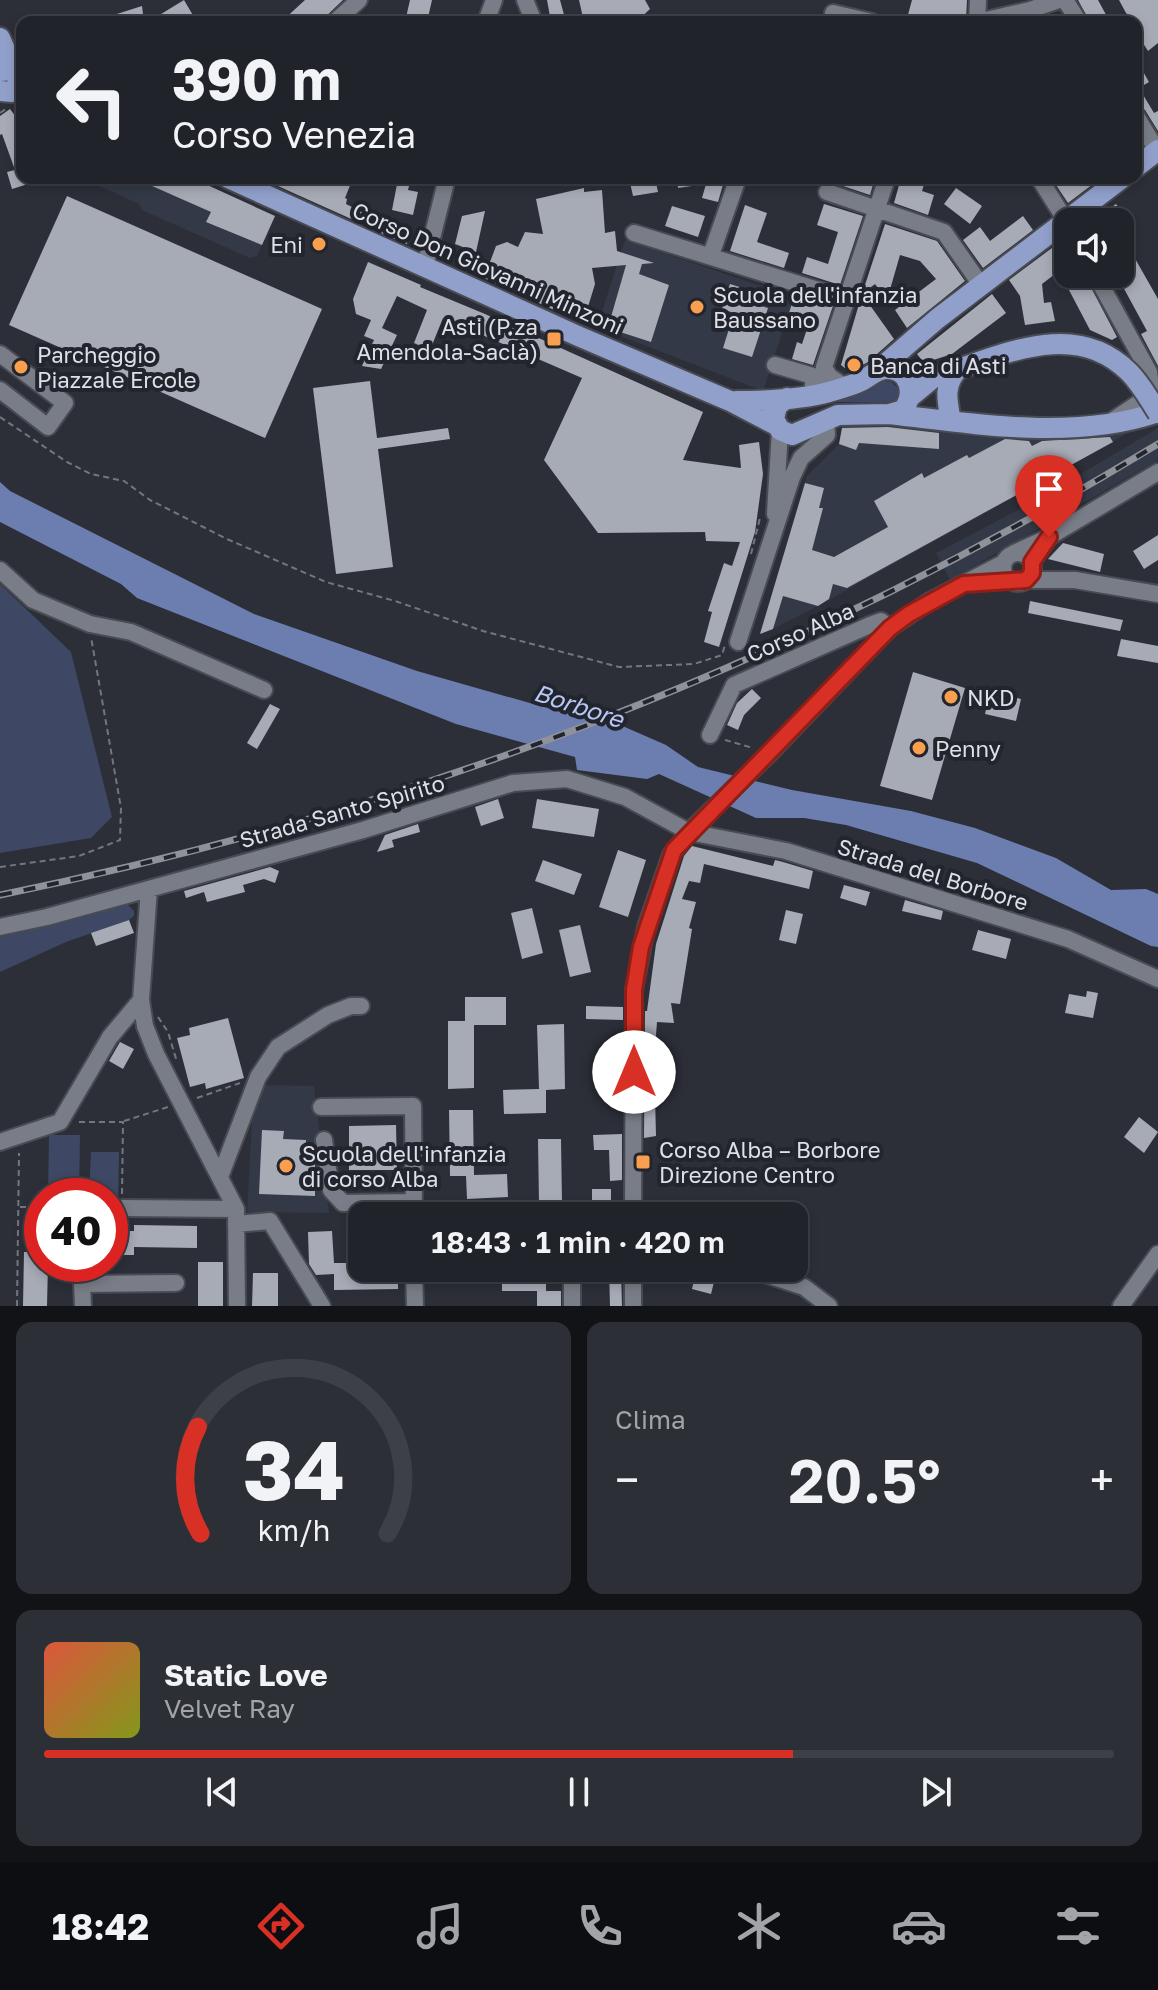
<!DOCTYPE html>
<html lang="it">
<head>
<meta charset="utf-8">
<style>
  body { margin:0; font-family:"Golos Text",sans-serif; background:#2d2f36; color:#f1f3f6; height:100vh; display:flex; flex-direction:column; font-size:30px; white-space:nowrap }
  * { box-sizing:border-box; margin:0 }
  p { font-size:26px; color:#a2a4a8 }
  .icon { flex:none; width:44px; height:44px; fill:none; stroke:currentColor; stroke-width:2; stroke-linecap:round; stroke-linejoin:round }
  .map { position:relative; height:1306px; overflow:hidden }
  .details { display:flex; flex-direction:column; gap:16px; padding:16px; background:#121317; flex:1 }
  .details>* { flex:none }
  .top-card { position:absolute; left:16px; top:16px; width:1126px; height:168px; border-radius:16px; box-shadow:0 4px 12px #0003,0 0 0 2px #3e4047; background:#21232a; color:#f1f3f6; overflow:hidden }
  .controls { position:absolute; left:1054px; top:208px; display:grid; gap:16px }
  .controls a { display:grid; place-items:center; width:80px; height:80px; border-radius:16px; background:#21232a; box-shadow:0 4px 12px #0003,0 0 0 2px #3e4047; font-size:40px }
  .speed { position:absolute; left:24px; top:1178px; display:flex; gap:16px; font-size:40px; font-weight:700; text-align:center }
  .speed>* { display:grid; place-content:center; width:104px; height:104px; border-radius:50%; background:#21232a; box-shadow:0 4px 12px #0003,0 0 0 2px #3e4047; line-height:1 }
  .speed .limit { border:12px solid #d22; background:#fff; color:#111 }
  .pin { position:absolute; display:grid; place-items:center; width:68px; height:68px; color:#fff; margin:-82px -34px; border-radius:50% 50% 50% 0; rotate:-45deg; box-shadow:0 0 8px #0007 }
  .pin .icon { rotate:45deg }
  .me { position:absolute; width:88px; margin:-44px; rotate:0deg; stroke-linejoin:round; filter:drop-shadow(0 0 6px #0008) }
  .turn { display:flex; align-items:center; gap:28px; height:168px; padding:0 24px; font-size:36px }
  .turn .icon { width:104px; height:104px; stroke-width:2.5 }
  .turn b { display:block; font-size:56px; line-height:68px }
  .big { font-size:60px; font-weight:600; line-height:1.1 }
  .details .tile { flex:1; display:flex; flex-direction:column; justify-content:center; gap:12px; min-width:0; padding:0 28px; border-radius:16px; background:#2d2f36 }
  .details .dial { align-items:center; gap:0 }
  .dial svg { height:208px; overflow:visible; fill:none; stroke:#3e4047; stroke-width:7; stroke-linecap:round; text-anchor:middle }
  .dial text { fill:#f1f3f6; stroke:none }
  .song { display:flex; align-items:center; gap:24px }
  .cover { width:96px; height:96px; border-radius:12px; background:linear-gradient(135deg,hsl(10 70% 55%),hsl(70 70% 35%)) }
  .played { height:8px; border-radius:4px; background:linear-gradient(90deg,#d93025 70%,#3e4047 70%) }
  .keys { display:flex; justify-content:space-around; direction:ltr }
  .heat { display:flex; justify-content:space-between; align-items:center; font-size:44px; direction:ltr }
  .details .tiles { flex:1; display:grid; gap:16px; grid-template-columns:1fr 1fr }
  .tile:last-child { grid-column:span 2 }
  .trip { position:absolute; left:348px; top:1202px; width:460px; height:80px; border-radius:16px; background:#21232a; box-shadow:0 4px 12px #0003,0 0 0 2px #3e4047; font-weight:600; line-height:80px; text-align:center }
  .tabs { display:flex; height:128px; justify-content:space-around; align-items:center; background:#0d0e11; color:#a2a4a8 }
  .tabs .icon { width:56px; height:56px }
  .tabs .on { color:#d93025 }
  .tabs b { font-size:36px; color:#f1f3f6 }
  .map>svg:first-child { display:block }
  .built { fill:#343947 }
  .green { fill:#3e4763 }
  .water { fill:#6c7daf }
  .building { fill:#a7abb6 }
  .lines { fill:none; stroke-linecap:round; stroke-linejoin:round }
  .minor-casing { stroke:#494b53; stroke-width:20 }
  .major-casing { stroke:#494b53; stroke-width:24 }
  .path { stroke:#74767e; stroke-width:2; stroke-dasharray:6 4; stroke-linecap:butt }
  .minor { stroke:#797d87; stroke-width:16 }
  .major { stroke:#91a0cb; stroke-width:20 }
  .rail-casing { stroke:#90929a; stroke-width:7 }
  .rail { stroke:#22252e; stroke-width:4; stroke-dasharray:12; stroke-linecap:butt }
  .major-bridge-casing { stroke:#494b53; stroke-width:24; stroke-linecap:butt }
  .major-bridge { stroke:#91a0cb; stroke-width:20 }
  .route-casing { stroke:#8d1f18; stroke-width:20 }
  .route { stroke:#d93025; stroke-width:14 }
  .poi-dot { fill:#fa9f4e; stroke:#22252e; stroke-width:3 }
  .labels { text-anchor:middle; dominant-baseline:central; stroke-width:8; stroke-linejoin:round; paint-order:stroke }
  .poi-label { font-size:22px; fill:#dee0e6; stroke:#22252e; text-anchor:start }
  .street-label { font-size:22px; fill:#dee0e6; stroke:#22252e }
  .water-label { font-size:24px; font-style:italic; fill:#b8c8f5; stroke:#22252e }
</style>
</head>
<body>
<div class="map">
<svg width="1158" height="1306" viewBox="0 0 1158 1306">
  <rect width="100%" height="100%" fill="#2c2f38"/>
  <!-- built -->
  <path class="built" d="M82,178H192L275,216L257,256L250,258L142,210L139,204Z
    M625,240L794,297L763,391L597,327Z
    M843,421L1010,437L1128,433L818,606L773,629L762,632L807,476L839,444Z
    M1158,428V460L950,580L936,553L1037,500Z
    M263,1085L314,1086L329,1213L247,1212L252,1121Z"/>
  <!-- green -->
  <path class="green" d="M885,381L891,382L898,388V398L894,402H835Z
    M0,584L71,652L112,817L91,838L0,853Z
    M126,903L134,911V916L129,920L66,942L0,972V931Z
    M49,1135H80L79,1196H48Z
    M91,1152H119L118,1205H110V1196H89Z"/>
  <!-- water -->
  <path class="water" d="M0,482L10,491L254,614L417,671L558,711L579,707L666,745L698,767L792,790L911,811L975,828L1056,858L1111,890L1146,889L1158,894V947L1151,946L977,863L846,825L804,818H756L659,774L647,779L577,770L575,757L456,724L137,598L121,584L0,522Z"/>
  <!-- building -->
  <path class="building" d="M184,0L197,22H148Z
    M305,0H343L320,22H281Z
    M410,0H432L427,22H405Z
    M547,0H560L566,22H551Z
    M579,0H645L650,9L636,22H584Z
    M912,0H967L966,19L951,17L950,22H906Z
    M1078,0H1098L1110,22H1090Z
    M1119,0H1158V43L1148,51L1139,37L1143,34L1136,22L1126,13Z
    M142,6L144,22H98V20Z
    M1136,59L1149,82L1139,88L1154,113L1158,111V131L1145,110L1136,104Z
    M10,109L22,125V178L41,180L12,189L7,172L15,170L2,134L0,135V116Z
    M134,178H192L275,216L262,245L206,222L211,212Z
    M260,178H353L345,198L347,199L346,204L362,212L358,222Z
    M629,178H655L658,192L633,196Z
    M677,178L708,179L725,178L718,202L702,198L706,184L678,188Z
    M815,178H875L870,195L831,182L815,180Z
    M901,178H926L922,191L934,195L928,215L894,203Z
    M1065,178H1101L1068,203L1056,185Z
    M398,179L410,182L408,190L418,192L413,215L392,210Z
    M584,188V192L602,190L605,233L615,231L617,251L654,263L642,264L639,274L669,285L651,342L617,331L621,320L611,317L626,265L592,268L595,284L583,323L484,278L496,246L507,242L518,247L525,232L543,234L536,199Z
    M956,188L982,206L970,224L944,204Z
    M67,196L322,309L265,438L9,325Z
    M824,204L863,216L840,285L802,273L807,257L828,264L838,232L817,225Z
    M1116,204L1129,222H1091Z
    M745,205L767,213L757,242L789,253L784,268L730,251Z
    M672,206L705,216L698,237L665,226Z
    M485,211L476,252L455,244L462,216Z
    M1023,216L1033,230L983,268L963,240L980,227L990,241Z
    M380,220L408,234L407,244L376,231Z
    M885,224L937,241L965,281L907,328L895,310L936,279L920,261L900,255L887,300L875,284L862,294L894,339L868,362L850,372L841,365L862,294Z
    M1068,236V274H1084L1117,337L1112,340L1090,330L1059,271L1042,284L1044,303L1051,302L1055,321L1025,325L1020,296L1009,280Z
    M1133,255L1158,299V366L1141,334L1147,331L1116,274H1120V262Z
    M368,262L421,285L420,287L485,314L703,412L683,460L741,468L739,445L759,442L763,474L755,532L719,647L704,642L712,612L708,611L724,563L732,566L740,542L706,541L705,532L598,533L544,460L582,378L443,318L430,350L414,343L427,310L397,296L382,328L397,335L381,369L362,366L374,340L364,336L371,320L356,314L353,299Z
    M730,284L755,292L751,303L768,308L752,357L723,348L734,313L722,309Z
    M992,294L1006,313L952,354L924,363L917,354Z
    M794,297L833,306L813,365L792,359L797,342L802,344L809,323L788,316Z
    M370,381L377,438L448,428L450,439L378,449L393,567L336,574L313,388Z
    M888,427L939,433V449L859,443L856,450L839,444L842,428Z
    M1110,437L1113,442L847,588L833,584L829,599L818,606L783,596L773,629L760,634L805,483L824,488L819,508H823L812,550L834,557L888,527L874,501L922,473L924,478L967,455L969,458L1005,439L1029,441L1032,446L1042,441Z
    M1158,535V560L1144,569L1133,551Z
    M1063,543L1104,554L1100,572L1048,559Z
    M1030,601L1123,620L1120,631L1028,613Z
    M1121,639L1158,646V663L1117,656Z
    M913,672L965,688L932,800L880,786Z
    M752,689L761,698L744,715L738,730L727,725L737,703Z
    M990,692L1021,699L1016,721L985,714Z
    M270,704L280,709L257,749L247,743Z
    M498,799L504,818L481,826L475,807Z
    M537,799L599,809L594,837L532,828Z
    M418,824L420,832L392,840L394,847L377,852L385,835Z
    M692,846L773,866L775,860L783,862L813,871L809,889L704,864L700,883L689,881L682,899L696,902L689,928L692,929L680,1004L671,1003L674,1023L657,1022L654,1061L665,1062V1071H649L661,1085V1093L655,1096L656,1136L644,1138L645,1011H647L656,944L684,856Z
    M618,850L646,860L628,917L599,907Z
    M543,860L582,874L574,895L535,881Z
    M270,867L279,871L275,883L264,879L243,885L245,892L207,902L204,892L186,898L184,891Z
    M844,885L870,892L866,906L840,898Z
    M905,900L943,911L941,920L902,911Z
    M532,908L543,953L522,959L511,913Z
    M786,910L803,914L796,944L779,940Z
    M129,920L134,933L96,946L91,933Z
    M580,925L591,972L570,977L559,930Z
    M978,930L1011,939L1006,959L972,950Z
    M1087,991L1098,993L1093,1018L1065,1013L1069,994L1086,997Z
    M465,997H506V1025H474V1088L448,1089V1021H465Z
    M586,1006L623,1007V1020L586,1019Z
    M228,1018L244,1078L206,1089L205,1083L190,1087L177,1038L190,1035L189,1028Z
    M564,1024L565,1089L546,1090V1113L504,1114L503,1090L539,1089L537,1025Z
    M120,1042L134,1049L123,1069L109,1061Z
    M449,1110H473L474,1175L507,1174L508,1197L467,1199L466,1176H450Z
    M1139,1117L1158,1132L1144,1153L1124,1137Z
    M396,1125L397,1170H349V1126Z
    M262,1130L284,1131L283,1139L306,1140V1157H315V1196L259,1194Z
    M622,1134V1180L610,1181L609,1150H594L593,1135Z
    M538,1139H561L562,1203L539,1204Z
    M592,1189H611V1211H592Z
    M134,1225L197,1226V1248L134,1247V1255H110V1231H134Z
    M332,1231L334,1263H362V1268H398V1289L334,1290V1274L316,1275L309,1264L308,1232Z
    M24,1252H42V1264H48L47,1306H23Z
    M198,1262H223V1306H198Z
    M609,1268H621L622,1306H610Z
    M644,1268L696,1270L722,1276L721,1282H714L711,1294L692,1289L694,1280L644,1275Z
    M502,1269H546V1291H561V1306H537V1291H502Z
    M253,1273H278V1306H252Z"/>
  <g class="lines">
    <defs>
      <path id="minor" d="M525,0L534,22
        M1065,0L1079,22
        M833,13L872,22
        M335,22L359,0
        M486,22L494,0
        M977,22L1030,10L1059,0
        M977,22L978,0
        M1136,116L1158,152
        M1039,178L1068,224
        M827,192L944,232L981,285
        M634,233L847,299
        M711,255L738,178
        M425,266L447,178
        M1095,274L1149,372L1152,394L1112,421
        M0,354L65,403L48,427L0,390
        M775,365L813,376
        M845,387L829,376L824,367L887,178
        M813,395V376L834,380
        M775,514L780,430
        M1049,537L1158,472
        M1014,553L1049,537L1032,562
        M1003 568a15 15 0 1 1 30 0a15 15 0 1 1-30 0Z
        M0,570L33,600L90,624L131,632L264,690
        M1026,580H1075L1158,594
        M738,642L792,477L801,458L827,435L826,419
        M710,735L734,685L870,625L881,621L890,628
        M149,889L141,1000L145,1026L156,1054L236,1209L237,1306
        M0,927L47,917L363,830L513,783L567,779L625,797L689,832L786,851L1068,939L1158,979
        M321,1107L413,1106L414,1216
        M324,1140L331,1190L343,1203L414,1202
        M0,1142L60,1122L110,1037L141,1000
        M220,1177L258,1077L278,1047L328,1015L351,1006H361
        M122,1208L236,1209
        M633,1216L634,990L646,927L671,855L689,832L769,754L890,628L930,601L1003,563
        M236,1224L270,1221L322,1306
        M414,1268L415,1306
        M572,1268V1306
        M746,1268L804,1287L829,1306
        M83,1306L82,1284L176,1283
        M633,1306V1268
        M1121,1306L1158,1254"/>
      <path id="major" d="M0,38L15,72
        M0,71L12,70L19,80L18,87L12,92L0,91
        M1136,167L1158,150
        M228,178L578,336L730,401L776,425
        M877,371L937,319L1122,178
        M910,397L933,378L964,367
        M736,401C766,401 800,400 829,392C839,389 850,386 859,382C869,378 876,369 887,369C911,369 915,395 903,410L889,414L838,415L792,435L780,430L774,419L777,406L787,398
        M889,414C974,424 1076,441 1158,412
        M951,421C947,400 943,386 958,369"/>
    </defs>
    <!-- minor casing -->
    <use href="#minor" class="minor-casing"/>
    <!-- major casing -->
    <use href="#major" class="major-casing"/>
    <!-- path -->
    <path class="path" d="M0,113L6,109
      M202,178L212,183
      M0,417L67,462L91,474L124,481L150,500L227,539L326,582L395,601L483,631L619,667L694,664L722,655L725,645
      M751,554L760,518
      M725,740L753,748
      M0,867L79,856L120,840L121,808L91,637
      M158,1017L168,1032L177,1062
      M197,1098L240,1083
      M124,1121L168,1107
      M79,1122H123L122,1195
      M20,1207H42
      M17,1306L19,1153"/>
    <!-- minor -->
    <use href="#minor" class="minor"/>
    <!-- major -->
    <use href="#major" class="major"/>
    <defs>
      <path id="rail" d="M0,895C415,811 796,664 1158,444"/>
    </defs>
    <!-- rail casing -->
    <use href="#rail" class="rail-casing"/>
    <!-- rail -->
    <use href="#rail" class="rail"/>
    <defs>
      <path id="major-bridge" d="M964,367C1019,348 1081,324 1129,372C1141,384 1149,399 1158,413"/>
    </defs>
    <!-- major-bridge casing -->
    <use href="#major-bridge" class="major-bridge-casing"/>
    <!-- major-bridge -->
    <use href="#major-bridge" class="major-bridge"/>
  </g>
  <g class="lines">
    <defs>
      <path id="route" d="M634,1072V990L641,947L674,850L890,628L909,614L964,584L1026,580L1032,573V562L1049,537"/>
    </defs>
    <!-- route casing -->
    <use href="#route" class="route-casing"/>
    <!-- route -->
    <use href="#route" class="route"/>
  </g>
  <!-- markers -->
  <g class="poi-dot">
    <circle cx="319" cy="244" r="8"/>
    <circle cx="697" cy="307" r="8"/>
    <rect x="546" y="331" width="16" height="16" rx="4"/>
    <circle cx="854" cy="365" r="8"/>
    <circle cx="21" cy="367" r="8"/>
    <circle cx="951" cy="697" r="8"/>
    <circle cx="919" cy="748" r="8"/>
    <rect x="635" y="1154" width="16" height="16" rx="4"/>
    <circle cx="286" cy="1166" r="8"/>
  </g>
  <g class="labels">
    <!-- poi labels -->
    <g class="poi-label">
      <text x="303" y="244" text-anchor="end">Eni</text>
      <text x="713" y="294">Scuola dell'infanzia<tspan x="713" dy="25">Baussano</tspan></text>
      <text x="538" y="326" text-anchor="end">Asti (P.za<tspan x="538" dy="25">Amendola-Saclà)</tspan></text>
      <text x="37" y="354">Parcheggio<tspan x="37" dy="25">Piazzale Ercole</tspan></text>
      <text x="870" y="365">Banca di Asti</text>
      <text x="967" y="697">NKD</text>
      <text x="935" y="748">Penny</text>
      <text x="659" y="1149">Corso Alba – Borbore<tspan x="659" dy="25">Direzione Centro</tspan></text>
      <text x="302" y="1153">Scuola dell'infanzia<tspan x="302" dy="25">di corso Alba</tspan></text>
    </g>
    <!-- street labels -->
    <g class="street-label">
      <text transform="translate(488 268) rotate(24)">Corso Don Giovanni Minzoni</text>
      <text transform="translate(800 632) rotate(-24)">Corso Alba</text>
      <text transform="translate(342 811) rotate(-16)">Strada Santo Spirito</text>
      <text transform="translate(933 874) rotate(17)">Strada del Borbore</text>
    </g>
    <!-- water labels -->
    <g class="water-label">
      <text transform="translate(579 705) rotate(18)">Borbore</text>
    </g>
  </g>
</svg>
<div class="controls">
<a><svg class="icon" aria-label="sound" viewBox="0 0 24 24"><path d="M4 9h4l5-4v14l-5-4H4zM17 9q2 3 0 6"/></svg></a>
</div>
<div class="speed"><div class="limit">40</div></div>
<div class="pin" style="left:1049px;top:537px;background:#d93025"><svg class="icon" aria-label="arrive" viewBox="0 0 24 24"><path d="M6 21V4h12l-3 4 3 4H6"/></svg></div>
<svg class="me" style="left:634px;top:1072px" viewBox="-20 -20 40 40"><circle r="19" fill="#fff"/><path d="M0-13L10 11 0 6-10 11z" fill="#d93025"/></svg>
<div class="trip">18:43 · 1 min · 420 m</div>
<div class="top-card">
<div class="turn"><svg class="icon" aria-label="left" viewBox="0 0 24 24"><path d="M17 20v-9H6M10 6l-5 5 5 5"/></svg><div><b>390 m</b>Corso Venezia</div></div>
</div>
</div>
<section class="details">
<div class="tiles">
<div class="tile dial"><svg viewBox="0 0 100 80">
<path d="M14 69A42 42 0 1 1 86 69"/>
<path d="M14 69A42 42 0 0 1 13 28" stroke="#d93025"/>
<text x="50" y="56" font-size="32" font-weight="700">34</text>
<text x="50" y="72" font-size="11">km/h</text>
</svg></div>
<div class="tile"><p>Clima</p>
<div class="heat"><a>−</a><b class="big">20.5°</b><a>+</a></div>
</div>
<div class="tile">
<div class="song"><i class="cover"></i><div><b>Static Love</b><p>Velvet Ray</p></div></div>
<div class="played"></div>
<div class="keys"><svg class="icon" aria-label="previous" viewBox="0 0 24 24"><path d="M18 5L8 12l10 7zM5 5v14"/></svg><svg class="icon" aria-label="pause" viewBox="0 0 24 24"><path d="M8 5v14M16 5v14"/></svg><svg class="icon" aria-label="next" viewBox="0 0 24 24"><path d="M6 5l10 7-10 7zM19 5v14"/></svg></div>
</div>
</div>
</section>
<nav class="tabs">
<b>18:42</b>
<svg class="icon on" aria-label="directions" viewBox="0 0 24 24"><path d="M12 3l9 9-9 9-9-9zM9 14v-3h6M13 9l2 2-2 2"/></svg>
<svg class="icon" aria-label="music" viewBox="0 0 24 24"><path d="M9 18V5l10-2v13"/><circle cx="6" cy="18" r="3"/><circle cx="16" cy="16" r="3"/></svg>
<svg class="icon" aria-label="phone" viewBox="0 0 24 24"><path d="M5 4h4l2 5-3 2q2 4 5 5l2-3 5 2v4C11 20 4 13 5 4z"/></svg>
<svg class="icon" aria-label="climate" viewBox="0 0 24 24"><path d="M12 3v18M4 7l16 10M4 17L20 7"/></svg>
<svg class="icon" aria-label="car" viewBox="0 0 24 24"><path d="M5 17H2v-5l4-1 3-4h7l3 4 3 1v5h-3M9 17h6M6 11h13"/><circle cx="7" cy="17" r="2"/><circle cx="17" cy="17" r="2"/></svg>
<svg class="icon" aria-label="filters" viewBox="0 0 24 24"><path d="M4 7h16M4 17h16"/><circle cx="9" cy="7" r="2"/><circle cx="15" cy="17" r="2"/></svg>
</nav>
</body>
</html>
